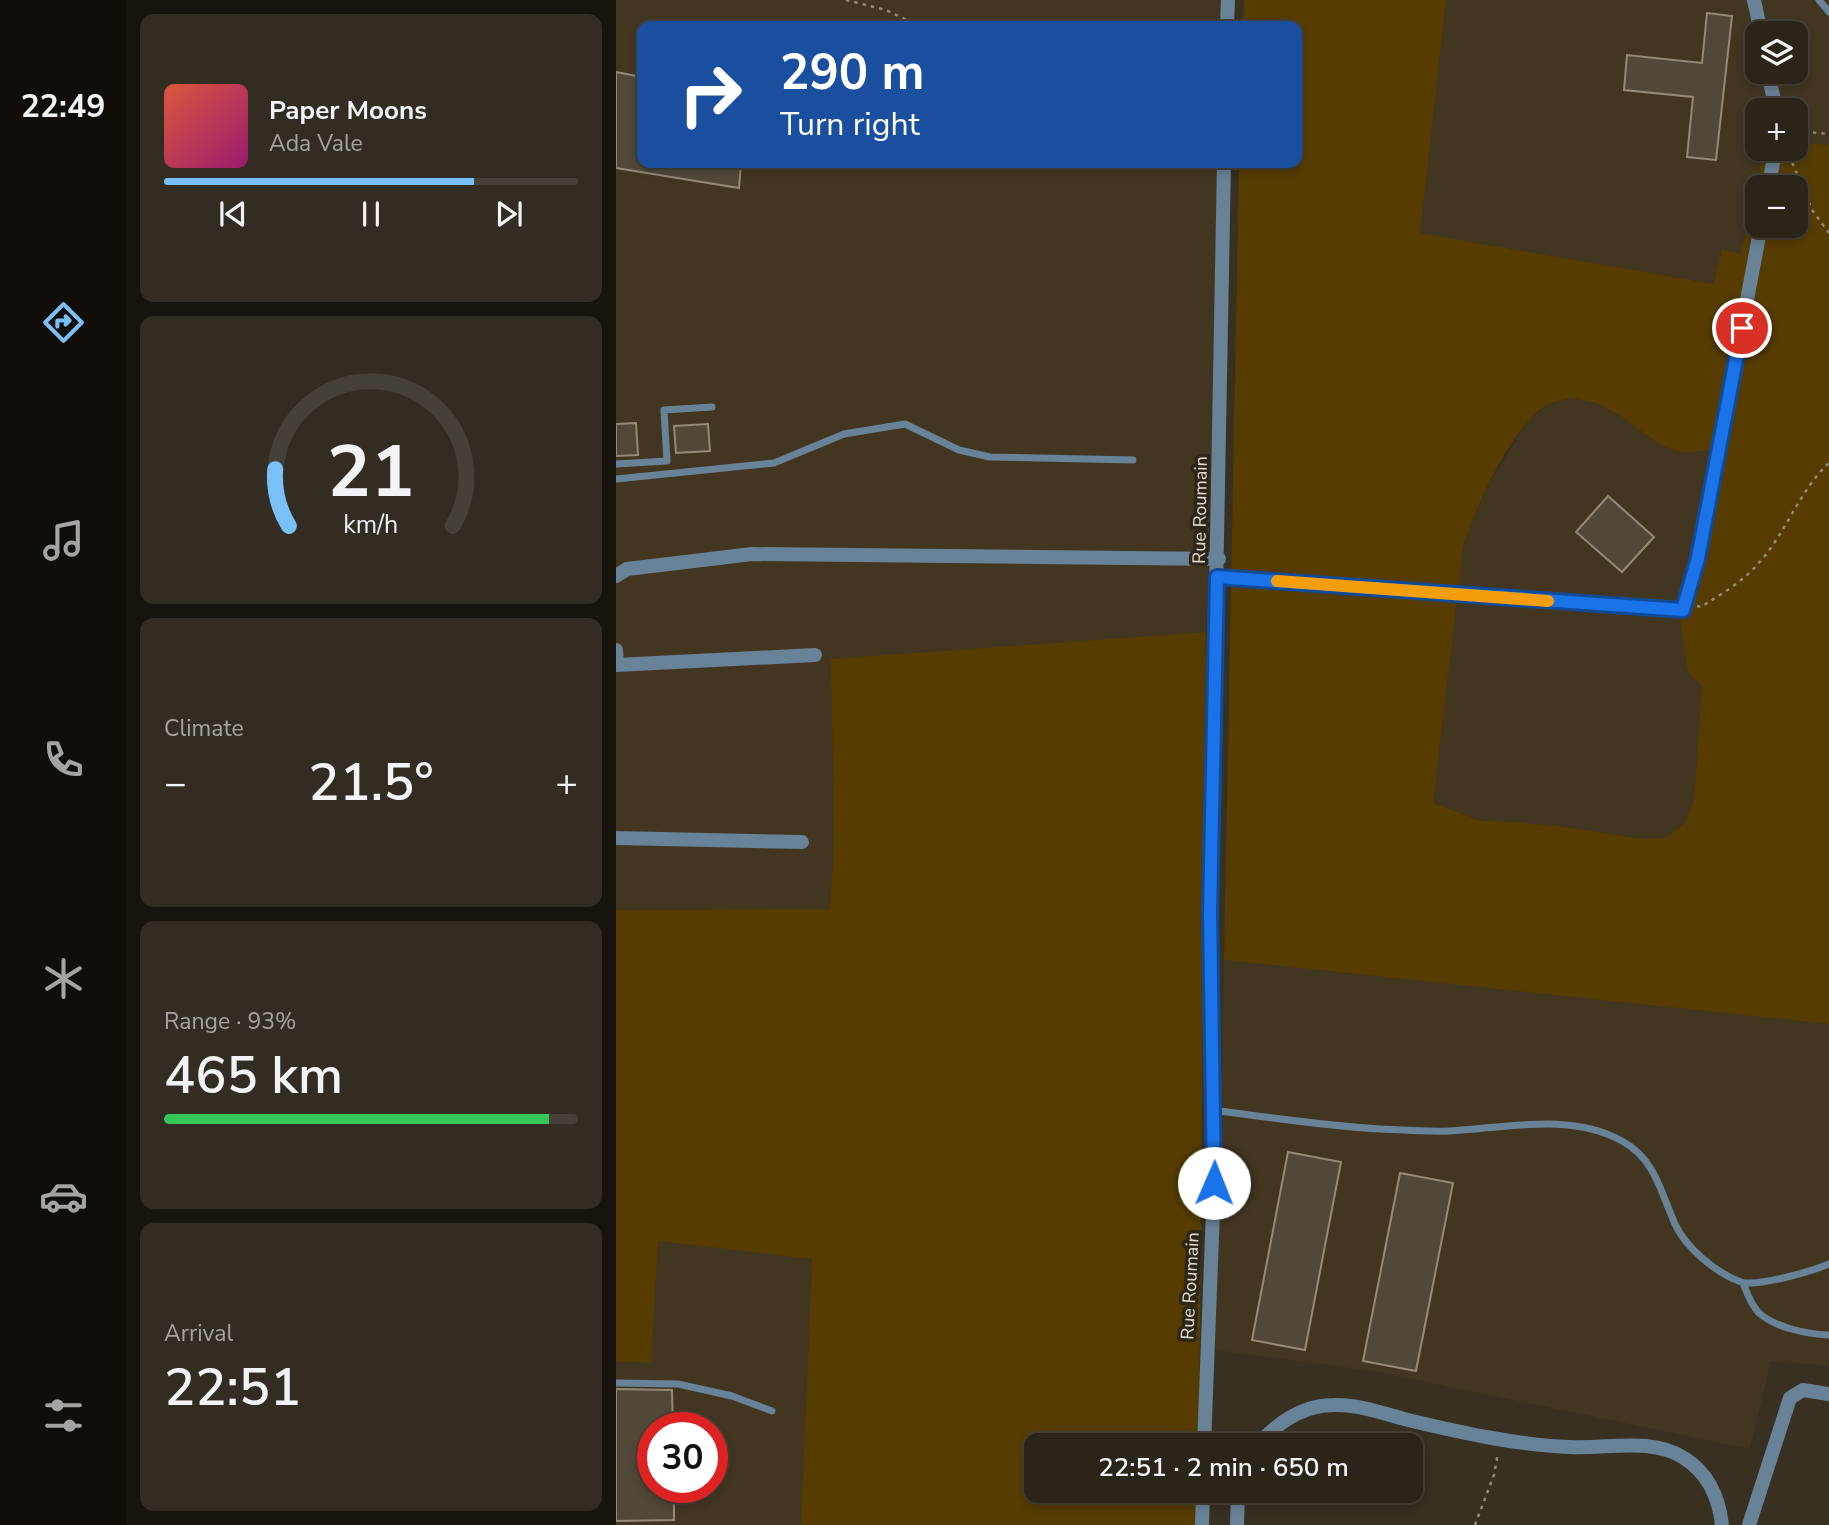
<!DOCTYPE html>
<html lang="en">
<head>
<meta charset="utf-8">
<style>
  body { margin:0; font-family:"Nunito Sans",sans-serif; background:#322c22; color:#f1f3f6; height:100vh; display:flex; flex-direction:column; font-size:26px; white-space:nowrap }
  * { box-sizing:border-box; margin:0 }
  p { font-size:23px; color:#a5a4a2 }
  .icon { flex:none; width:38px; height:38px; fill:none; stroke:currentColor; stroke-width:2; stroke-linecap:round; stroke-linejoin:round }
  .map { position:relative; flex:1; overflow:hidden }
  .sheet { display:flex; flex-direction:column; gap:14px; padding:14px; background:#17140e; width:490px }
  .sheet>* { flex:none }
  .banner { position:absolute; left:21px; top:21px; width:665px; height:147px; border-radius:14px; box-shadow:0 4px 10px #0003,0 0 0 2px #464138; background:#1a4fa0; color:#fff; overflow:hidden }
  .fabs { position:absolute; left:1129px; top:21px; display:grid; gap:14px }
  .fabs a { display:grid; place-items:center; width:63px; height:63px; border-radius:14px; background:#2a2419; box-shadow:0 4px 10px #0003,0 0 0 2px #464138; font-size:35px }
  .speed { position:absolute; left:21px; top:1412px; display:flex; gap:14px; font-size:35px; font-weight:700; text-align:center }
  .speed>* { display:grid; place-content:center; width:91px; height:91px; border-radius:50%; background:#2a2419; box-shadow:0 4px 10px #0003,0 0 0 2px #464138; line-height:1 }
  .speed .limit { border:10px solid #d22; background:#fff; color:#111 }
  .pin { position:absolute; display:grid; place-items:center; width:60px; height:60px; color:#fff; margin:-30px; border:4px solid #fff; border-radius:50%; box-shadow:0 2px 7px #0007 }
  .me { position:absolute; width:77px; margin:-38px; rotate:1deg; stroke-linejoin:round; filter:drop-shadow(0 0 5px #0008) }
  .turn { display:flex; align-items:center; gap:24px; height:147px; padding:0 28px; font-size:32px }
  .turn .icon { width:91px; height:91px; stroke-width:2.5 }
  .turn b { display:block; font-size:49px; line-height:60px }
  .big { font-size:52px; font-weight:600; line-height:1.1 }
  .sheet .widget { flex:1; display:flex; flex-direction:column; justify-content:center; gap:10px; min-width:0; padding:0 24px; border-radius:14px; background:#322c22 }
  .sheet .dial { align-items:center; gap:0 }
  .dial svg { height:182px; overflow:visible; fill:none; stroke:#464138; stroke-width:7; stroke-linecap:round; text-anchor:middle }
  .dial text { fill:#f1f3f6; stroke:none }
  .song { display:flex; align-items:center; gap:21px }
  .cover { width:84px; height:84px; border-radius:10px; background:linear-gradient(135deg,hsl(10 70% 55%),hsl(320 70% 35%)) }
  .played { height:7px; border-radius:4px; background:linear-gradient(90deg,#79bff8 75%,#464138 75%) }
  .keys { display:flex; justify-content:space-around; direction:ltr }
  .heat { display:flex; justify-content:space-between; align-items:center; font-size:38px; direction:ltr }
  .charge { height:10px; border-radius:5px; background:linear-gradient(90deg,#34c759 93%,#464138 0) }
  .trip { position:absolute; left:408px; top:1433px; width:399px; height:70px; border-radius:14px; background:#2a2419; box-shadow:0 4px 10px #0003,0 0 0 2px #464138; font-weight:600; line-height:70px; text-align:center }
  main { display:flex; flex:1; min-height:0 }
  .tabs { display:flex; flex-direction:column; width:126px; justify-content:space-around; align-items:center; background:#110e0a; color:#a5a4a2 }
  .tabs .icon { width:49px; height:49px }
  .tabs .current { color:#79bff8 }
  .tabs b { font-size:32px; color:#f1f3f6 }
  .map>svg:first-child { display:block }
  .built { fill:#423621; fill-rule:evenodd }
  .green { fill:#563c00; fill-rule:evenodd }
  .building { fill:#514838; stroke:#948a78; stroke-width:2 }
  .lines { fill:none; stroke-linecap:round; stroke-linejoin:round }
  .path { stroke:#918a7e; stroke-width:2.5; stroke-dasharray:3.5 5; stroke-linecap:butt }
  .lane { stroke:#688298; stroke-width:7 }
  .street { stroke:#688298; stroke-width:14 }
  .route-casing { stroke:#114b97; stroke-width:18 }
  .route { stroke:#1a73e8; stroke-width:12 }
  .slow { stroke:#f59e0b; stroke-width:12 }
  .labels { text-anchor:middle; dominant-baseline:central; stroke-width:7; stroke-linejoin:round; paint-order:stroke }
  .street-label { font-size:18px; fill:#e2dcd3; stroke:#2e2617 }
</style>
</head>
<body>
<main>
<nav class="tabs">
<b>22:49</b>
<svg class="icon current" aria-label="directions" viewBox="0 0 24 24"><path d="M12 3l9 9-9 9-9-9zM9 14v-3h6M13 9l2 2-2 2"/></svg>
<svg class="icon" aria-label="music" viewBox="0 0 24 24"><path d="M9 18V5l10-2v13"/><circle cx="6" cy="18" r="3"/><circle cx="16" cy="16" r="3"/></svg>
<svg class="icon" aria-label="phone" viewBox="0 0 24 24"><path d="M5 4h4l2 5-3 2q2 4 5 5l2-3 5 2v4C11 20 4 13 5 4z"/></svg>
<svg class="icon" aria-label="climate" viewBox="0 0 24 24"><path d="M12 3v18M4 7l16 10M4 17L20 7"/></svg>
<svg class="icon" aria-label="car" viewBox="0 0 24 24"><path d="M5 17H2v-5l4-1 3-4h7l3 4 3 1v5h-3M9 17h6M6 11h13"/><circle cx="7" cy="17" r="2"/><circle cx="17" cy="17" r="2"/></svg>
<svg class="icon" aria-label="filters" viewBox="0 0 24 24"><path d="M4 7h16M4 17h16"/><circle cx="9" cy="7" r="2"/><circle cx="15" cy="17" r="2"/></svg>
</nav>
<section class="sheet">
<div class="widget">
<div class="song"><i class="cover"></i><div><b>Paper Moons</b><p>Ada Vale</p></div></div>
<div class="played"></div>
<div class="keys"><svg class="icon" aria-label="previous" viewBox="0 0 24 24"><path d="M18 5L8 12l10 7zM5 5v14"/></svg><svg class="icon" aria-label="pause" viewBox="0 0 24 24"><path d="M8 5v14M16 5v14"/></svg><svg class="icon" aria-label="next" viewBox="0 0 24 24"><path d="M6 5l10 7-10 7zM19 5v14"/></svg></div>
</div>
<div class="widget dial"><svg viewBox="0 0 100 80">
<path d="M14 69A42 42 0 1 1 86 69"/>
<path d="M14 69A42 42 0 0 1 8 44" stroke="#79bff8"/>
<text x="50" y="56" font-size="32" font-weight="700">21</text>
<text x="50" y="72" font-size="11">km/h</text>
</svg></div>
<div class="widget"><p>Climate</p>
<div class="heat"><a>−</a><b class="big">21.5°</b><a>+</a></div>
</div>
<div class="widget"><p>Range · 93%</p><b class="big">465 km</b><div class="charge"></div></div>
<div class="widget"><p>Arrival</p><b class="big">22:51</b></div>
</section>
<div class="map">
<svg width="1213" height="1525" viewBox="0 0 1213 1525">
  <rect width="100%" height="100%" fill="#383021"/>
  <!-- built -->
  <path class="built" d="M0,0H608V26H26V163H605L590,632L216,659L218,843L214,909L0,910Z
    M830,0H1213V145L1180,142V110H1141V149H1148L1125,255L1106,250L1097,284L804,233ZM1141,33H1180V72H1141Z
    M955,398L980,403L1003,415L1045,445L1067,453L1093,450L1064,620L1072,673L1086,686L1078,801L1069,823L1050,838L1027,839L935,825L862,820L817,803L847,548L854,525L874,482L912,421L930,405Z
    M608,960L1213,1024V1366L1155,1361L1134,1449L757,1371L599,1350Z
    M42,1241L196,1259L185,1525H0V1361L35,1362ZM37,1428H96V1488H37Z"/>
  <!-- green -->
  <path class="green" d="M628,0H830L804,233L1097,284L1106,250L1125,254L1148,149H1180V142L1213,145V1024L608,960L623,163H681V26H627ZM1141,187H1180V226H1141ZM955,398L980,403L1003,415L1045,445L1067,453L1093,450L1064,620L1072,673L1086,686L1078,801L1069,823L1050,838L1027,839L935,825L862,820L817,803L847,548C858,509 895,428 929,406C936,402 947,400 955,398Z
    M590,632L583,1445L420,1446V1491H583V1525H185L196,1259L42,1241L35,1363L0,1361V910L214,909L218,843L215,659Z"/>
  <!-- building -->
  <path class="building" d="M1091,13L1116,16L1100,160L1071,157L1077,97L1008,90L1011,55L1086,63Z
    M0,72L26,77V163H125L123,188L0,168Z
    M20,423L22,455L0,456V424Z
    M92,424L94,451L60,453L58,426Z
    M992,496L1038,537L1006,572L960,532Z
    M672,1152L725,1162L689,1350L636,1340Z
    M784,1173L837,1183L800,1371L747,1361Z
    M0,1389L56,1390L57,1428H37V1488H58V1520L0,1521Z"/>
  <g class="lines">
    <!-- path -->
    <path class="path" d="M230,0L270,10L303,26
      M1180,131L1213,134
      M1173,155L1196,210L1213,233
      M1081,606L1085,607C1104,595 1126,582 1141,565C1170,534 1182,492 1213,463
      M859,1525L878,1475L882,1453"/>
    <!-- lane -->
    <path class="lane" d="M1203,0L1213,12
      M0,464L51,461L48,410L96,407
      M0,479L158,463L228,434L289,424L343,450L374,457L517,460
      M596,1110C652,1117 708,1126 765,1129C787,1130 811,1132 834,1131C889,1128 955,1112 1006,1141C1040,1160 1044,1191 1059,1224C1070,1248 1100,1273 1125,1282C1142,1287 1196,1271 1213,1264
      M1127,1283C1131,1293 1135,1305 1143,1313C1160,1328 1191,1334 1213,1335
      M0,1383L62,1384L116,1396L156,1411"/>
    <!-- street -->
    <path class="street" d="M1138,0L1145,33
      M611,26L612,0
      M1152,72L1160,110
      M1152,187L1160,149
      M0,576L11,569L136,554L603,559
      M601,577L1067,610L1082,558L1145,226
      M0,650L1,664
      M0,665L199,655
      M0,838L186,842
      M588,1446L599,1158L595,1110L594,913L608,163
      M641,1446C661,1423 686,1405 718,1405C744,1404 771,1415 796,1421C847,1433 901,1445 954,1447C991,1449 1036,1437 1068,1458C1092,1473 1103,1498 1106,1525
      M586,1525L587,1491
      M621,1525L622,1491
      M1133,1525L1174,1398L1187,1390L1213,1394"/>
  </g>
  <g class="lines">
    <defs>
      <path id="route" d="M598,1183L594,913L601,577L1067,610L1082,558L1126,328"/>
    </defs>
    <!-- route casing -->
    <use href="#route" class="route-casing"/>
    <!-- route -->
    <use href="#route" class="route"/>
    <!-- slow -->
    <path class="slow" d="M661,581L932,601"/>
  </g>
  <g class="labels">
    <!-- street labels -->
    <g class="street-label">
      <text transform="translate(584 510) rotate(-89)">Rue Roumain</text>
      <text transform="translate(574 1286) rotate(-87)">Rue Roumain</text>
    </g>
  </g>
</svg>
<div class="fabs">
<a><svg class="icon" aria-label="layers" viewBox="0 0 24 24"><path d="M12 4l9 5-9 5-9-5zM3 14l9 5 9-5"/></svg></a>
<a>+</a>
<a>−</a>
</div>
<div class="speed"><div class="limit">30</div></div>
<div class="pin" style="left:1126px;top:328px;background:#d93025"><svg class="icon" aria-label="arrive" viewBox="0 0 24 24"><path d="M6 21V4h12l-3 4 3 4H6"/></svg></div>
<svg class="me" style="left:598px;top:1183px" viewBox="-20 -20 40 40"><circle r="19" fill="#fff"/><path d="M0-13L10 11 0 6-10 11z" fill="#1a73e8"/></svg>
<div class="trip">22:51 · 2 min · 650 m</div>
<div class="banner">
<div class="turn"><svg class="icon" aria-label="right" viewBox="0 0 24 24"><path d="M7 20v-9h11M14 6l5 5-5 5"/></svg><div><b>290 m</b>Turn right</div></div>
</div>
</div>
</main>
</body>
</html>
